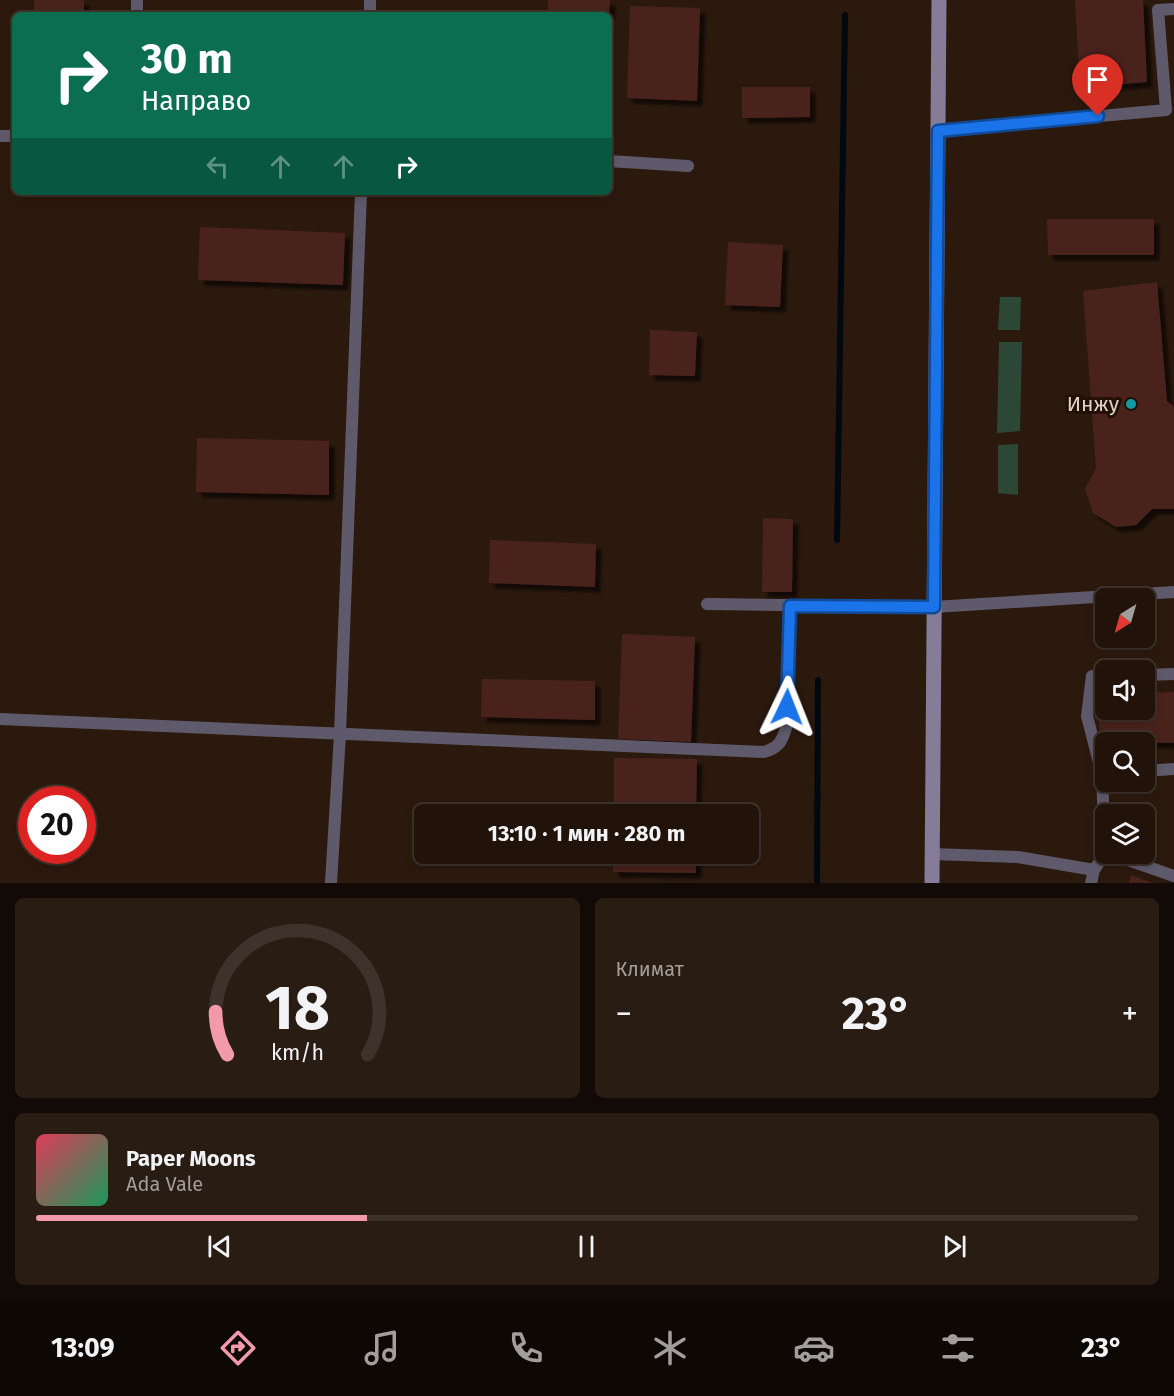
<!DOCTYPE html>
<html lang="ru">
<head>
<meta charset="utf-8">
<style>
  body { margin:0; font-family:"Fira Sans",sans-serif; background:#291c13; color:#f1f3f6; height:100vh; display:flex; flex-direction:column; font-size:22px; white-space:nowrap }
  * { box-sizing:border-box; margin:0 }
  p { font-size:20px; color:#a29e9c }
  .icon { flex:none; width:33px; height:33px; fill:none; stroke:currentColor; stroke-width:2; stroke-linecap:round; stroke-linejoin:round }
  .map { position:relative; height:883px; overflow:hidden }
  .panel { display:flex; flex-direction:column; gap:15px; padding:15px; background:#120a06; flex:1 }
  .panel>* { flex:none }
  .guide { position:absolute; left:12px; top:12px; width:600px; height:183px; border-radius:9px; box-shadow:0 3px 9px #0003,0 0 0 2px #3e322b; background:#0b6e4f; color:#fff; overflow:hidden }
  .needle { width:39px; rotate:217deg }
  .buttons { position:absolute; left:1095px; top:588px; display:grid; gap:12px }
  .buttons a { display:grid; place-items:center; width:60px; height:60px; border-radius:9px; background:#21130a; box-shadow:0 3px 9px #0003,0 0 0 2px #3e322b; font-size:30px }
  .speed { position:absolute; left:18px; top:786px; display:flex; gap:12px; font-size:30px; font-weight:700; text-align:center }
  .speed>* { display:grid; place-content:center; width:78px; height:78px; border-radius:50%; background:#21130a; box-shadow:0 3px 9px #0003,0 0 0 2px #3e322b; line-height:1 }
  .speed .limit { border:9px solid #d22; background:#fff; color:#111 }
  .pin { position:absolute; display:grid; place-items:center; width:51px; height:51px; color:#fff; margin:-62px -26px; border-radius:50% 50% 50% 0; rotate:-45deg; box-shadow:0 0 6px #0007 }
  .pin .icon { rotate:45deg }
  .me { position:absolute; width:66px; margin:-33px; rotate:2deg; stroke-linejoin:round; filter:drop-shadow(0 0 4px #0008) }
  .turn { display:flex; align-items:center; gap:21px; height:126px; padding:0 30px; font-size:27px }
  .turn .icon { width:78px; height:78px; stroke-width:2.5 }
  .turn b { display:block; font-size:42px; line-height:51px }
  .lanes { display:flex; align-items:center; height:57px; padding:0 30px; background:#0003; justify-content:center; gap:30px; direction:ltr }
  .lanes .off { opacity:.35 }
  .big { font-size:45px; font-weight:700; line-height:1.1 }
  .panel .card { flex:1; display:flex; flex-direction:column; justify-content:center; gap:9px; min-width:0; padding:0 21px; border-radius:9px; background:#291c13 }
  .panel .dial { align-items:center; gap:0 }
  .dial svg { height:156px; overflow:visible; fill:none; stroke:#3e322b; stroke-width:7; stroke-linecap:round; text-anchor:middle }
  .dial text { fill:#f1f3f6; stroke:none }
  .song { display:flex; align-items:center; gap:18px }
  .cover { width:72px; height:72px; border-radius:9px; background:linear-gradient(135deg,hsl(350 70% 55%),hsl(150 70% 35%)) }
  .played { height:6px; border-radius:3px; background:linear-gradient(90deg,#f39aaa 30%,#3e322b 30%) }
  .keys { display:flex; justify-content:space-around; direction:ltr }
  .heat { display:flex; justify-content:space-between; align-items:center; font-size:33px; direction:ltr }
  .panel .tiles { flex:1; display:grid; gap:15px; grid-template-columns:1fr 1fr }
  .card:last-child { grid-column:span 2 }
  .trip { position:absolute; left:414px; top:804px; width:345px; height:60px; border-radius:9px; background:#21130a; box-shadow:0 3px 9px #0003,0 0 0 2px #3e322b; font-weight:700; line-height:60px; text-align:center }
  .tab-bar { display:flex; height:96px; justify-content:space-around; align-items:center; background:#0d0804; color:#a29e9c }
  .tab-bar .icon { width:42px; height:42px }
  .tab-bar .on { color:#f39aaa }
  .tab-bar b { font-size:27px; color:#f1f3f6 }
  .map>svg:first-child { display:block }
  .green { fill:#2d4736 }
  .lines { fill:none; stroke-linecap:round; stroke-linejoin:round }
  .stream { stroke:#000810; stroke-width:6 }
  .building { fill:#49231f; filter:url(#shadow) }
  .lane { stroke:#5f5a6b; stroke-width:12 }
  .secondary { stroke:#857c97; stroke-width:15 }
  .route-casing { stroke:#114b97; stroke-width:15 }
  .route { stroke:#1a73e8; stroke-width:10 }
  .culture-dot { fill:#0f9aa8; stroke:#221006; stroke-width:2 }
  .labels { text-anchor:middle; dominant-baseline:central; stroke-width:6; stroke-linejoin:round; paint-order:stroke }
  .poi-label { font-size:21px; fill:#ded1c9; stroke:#221006; text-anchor:end }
</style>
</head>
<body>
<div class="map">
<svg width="1174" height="883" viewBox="0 0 1174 883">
  <defs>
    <filter id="shadow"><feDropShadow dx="5.5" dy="5.5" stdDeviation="1.5" flood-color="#0009"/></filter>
  </defs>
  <rect width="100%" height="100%" fill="#2c190e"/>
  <!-- green -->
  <path class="green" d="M1000,297H1021L1020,330H998Z
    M999,342H1022L1020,431L997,433Z
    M1018,444V495L998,493V445Z"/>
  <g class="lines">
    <!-- stream -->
    <path class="stream" d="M837,540L845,15
      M817,883L818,680"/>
  </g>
  <!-- building -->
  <path class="building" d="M34,0H84V15H34Z
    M548,0H610L609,15H548Z
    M1075,0H1143L1147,82L1080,88Z
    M630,6L700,8L697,101L627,98Z
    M742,87H810V117L742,118Z
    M1047,219H1154V255H1048Z
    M200,227L345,233L343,285L198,280Z
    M728,242L783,245L780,307L725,305Z
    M1157,282L1167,401L1174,407V509H1152L1136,525L1116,527L1093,513L1085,489L1096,468L1083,291Z
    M650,330L697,332L695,376L649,375Z
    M197,438L329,441V495L196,492Z
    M763,518L793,519L792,592H762Z
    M490,540L596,544L595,587L489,583Z
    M622,634L695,637L691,742L618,739Z
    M482,679L595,681V720L481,717Z
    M1174,692V743L1106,742V744H1100L1098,695H1106V710H1144V693Z
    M614,758L697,759L696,814H614Z
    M613,854H696V873L613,872Z
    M1131,875L1152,883H1129Z"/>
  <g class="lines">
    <!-- lane -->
    <path class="lane" d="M137,15V0
      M370,15V0
      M938,131L1166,110L1158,10L1174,9
      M0,136H15
      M609,161L688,166
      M707,604L934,607L1174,592
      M1144,675L1174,674
      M0,719L764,752C778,748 782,742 786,728L790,606
      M1144,771L1174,769
      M1102,774L1087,716L1092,676H1106
      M1105,852L1102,774H1106
      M932,854L1018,857L1094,870
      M1111,854L1174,876
      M331,883L340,734L361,192
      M1091,883L1094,870L1106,852"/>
    <!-- secondary -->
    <path class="secondary" d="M932,883L939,0"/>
  </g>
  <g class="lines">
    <defs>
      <path id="route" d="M787,707L790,606L934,607L938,131L1098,116"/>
    </defs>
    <!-- route casing -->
    <use href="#route" class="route-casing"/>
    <!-- route -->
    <use href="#route" class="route"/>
  </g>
  <!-- markers -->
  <circle class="culture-dot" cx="1131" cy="404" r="6"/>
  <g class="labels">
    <!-- poi labels -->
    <g class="poi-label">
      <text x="1119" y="404">Инжу</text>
    </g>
  </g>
</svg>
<div class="buttons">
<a><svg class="needle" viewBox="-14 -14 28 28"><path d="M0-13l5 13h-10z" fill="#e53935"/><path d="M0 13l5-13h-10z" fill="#a29e9c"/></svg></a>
<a><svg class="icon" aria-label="sound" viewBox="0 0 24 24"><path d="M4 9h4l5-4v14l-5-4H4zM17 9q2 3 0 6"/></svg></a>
<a><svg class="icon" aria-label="search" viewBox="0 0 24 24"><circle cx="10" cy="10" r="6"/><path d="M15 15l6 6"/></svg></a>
<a><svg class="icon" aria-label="layers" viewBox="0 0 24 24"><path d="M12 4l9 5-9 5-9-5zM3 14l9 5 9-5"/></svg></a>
</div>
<div class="speed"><div class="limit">20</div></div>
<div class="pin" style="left:1098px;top:116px;background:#d93025"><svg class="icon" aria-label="arrive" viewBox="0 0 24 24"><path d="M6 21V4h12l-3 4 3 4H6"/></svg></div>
<svg class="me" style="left:787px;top:707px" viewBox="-20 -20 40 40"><path d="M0-17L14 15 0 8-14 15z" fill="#1a73e8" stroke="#fff" stroke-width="4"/></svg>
<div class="trip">13:10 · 1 мин · 280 m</div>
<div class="guide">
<div class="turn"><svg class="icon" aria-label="right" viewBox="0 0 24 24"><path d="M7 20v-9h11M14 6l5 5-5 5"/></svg><div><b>30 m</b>Направо</div></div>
<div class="lanes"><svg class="icon off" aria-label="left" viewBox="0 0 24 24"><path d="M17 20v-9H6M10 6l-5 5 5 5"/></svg><svg class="icon off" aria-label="ahead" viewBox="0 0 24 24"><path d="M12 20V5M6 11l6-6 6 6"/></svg><svg class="icon off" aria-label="ahead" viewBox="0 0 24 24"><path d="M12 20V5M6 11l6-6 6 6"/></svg><svg class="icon" aria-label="right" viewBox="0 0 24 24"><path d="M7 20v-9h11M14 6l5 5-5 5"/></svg></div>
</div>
</div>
<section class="panel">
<div class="tiles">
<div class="card dial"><svg viewBox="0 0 100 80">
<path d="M14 69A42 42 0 1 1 86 69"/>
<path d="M14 69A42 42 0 0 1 8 47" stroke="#f39aaa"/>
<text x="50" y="56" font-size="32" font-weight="700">18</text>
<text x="50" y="72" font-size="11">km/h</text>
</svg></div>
<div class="card"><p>Климат</p>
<div class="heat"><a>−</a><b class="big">23°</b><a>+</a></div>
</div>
<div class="card">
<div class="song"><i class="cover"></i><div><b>Paper Moons</b><p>Ada Vale</p></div></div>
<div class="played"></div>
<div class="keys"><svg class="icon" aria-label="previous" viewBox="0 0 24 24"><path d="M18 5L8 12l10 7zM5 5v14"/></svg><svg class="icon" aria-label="pause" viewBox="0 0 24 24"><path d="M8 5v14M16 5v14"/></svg><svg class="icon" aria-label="next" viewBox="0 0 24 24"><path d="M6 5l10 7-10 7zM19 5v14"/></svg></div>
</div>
</div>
</section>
<nav class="tab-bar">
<b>13:09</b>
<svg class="icon on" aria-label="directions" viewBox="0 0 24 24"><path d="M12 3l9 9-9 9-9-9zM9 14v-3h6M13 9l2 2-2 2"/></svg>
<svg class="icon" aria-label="music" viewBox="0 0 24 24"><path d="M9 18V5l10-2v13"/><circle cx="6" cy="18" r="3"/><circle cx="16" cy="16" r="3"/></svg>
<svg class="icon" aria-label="phone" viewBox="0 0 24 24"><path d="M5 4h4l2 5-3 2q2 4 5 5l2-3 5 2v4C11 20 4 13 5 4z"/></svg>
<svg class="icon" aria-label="climate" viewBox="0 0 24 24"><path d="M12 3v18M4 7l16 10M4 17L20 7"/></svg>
<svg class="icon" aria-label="car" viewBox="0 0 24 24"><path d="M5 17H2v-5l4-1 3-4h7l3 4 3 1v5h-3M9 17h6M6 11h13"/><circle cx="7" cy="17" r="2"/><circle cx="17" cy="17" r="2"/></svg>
<svg class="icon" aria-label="filters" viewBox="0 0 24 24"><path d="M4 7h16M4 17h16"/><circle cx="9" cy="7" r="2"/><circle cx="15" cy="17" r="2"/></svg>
<b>23°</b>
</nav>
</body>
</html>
